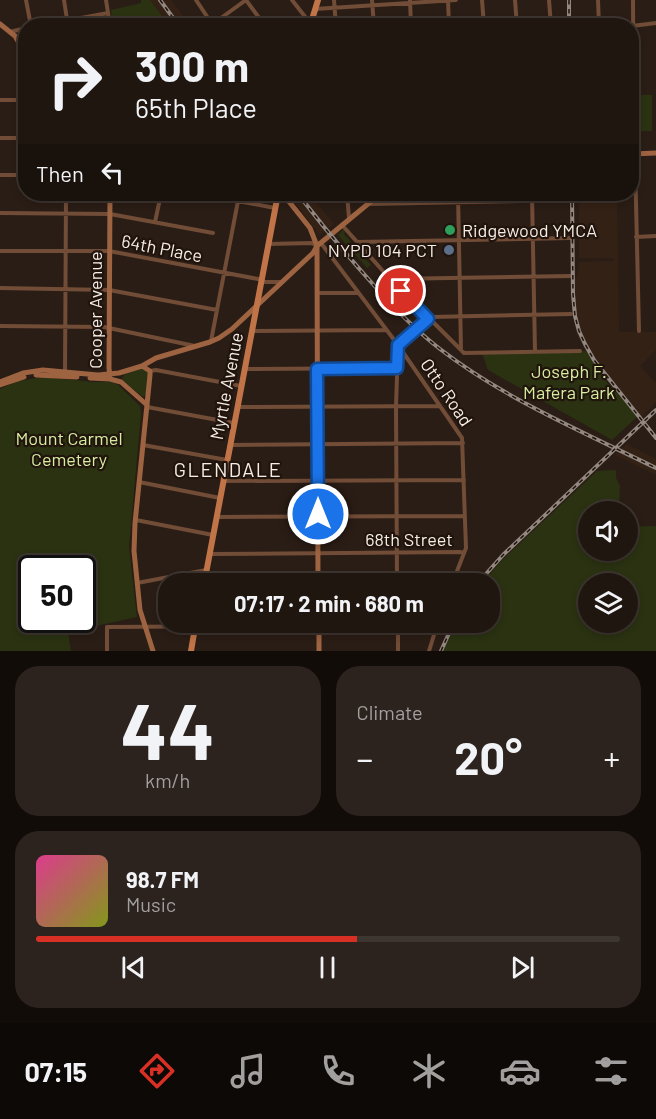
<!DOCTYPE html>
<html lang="en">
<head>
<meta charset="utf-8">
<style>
  body { margin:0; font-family:Barlow,sans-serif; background:#2d231e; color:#f1f3f6; height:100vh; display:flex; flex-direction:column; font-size:22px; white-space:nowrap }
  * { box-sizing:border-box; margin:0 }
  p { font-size:20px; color:#a29f9f }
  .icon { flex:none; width:33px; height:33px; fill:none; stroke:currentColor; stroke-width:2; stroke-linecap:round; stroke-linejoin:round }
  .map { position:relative; height:651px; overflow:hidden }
  .panel { display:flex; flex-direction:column; gap:15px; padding:15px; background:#120c09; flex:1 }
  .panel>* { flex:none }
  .top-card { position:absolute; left:18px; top:18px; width:621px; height:183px; border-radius:24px; box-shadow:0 3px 9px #0003,0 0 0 2px #3d3530; background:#201610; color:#f1f3f6; overflow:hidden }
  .buttons { position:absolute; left:578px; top:501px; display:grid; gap:12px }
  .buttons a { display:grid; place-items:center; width:60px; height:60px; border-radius:50%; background:#201610; box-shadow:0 3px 9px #0003,0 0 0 2px #3d3530; font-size:30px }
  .speed { position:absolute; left:18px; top:555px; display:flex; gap:12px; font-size:30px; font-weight:700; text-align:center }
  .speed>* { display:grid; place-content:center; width:78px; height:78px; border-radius:50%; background:#201610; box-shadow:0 3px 9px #0003,0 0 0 2px #3d3530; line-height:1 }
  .speed .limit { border:3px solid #111; border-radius:9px; background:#fff; color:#111 }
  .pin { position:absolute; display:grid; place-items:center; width:51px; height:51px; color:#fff; margin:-26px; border:3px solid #fff; border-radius:50%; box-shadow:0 2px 6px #0007 }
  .me { position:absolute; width:66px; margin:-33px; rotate:0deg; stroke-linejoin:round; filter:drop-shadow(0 0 4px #0008) }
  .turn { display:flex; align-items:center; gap:21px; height:126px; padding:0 18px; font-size:27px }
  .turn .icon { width:78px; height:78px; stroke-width:2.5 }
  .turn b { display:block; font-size:42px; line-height:51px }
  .then { display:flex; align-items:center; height:57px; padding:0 18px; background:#0003; gap:12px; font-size:22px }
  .big { font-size:45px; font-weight:700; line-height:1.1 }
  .panel .widget { flex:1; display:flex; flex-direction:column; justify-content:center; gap:9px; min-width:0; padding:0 21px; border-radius:24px; background:#2d231e }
  .panel .dial { align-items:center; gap:0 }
  .dial b { font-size:78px; line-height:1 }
  .song { display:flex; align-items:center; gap:18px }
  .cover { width:72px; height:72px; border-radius:9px; background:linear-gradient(135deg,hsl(330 70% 55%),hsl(70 70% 35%)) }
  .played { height:6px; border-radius:3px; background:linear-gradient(90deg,#d93025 55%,#3d3530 55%) }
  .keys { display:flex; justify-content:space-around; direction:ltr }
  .heat { display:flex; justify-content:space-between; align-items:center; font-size:33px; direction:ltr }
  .panel .tiles { flex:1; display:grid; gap:15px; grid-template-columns:1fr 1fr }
  .widget:last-child { grid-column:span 2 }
  .trip { position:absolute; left:158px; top:573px; width:342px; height:60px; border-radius:24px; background:#201610; box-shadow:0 3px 9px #0003,0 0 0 2px #3d3530; font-weight:700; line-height:60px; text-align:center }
  .dock { display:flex; height:96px; justify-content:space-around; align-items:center; background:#0d0906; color:#a29f9f }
  .dock .icon { width:42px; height:42px }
  .dock .selected { color:#d93025 }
  .dock b { font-size:27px; color:#f1f3f6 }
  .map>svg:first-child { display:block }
  .built { fill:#342115 }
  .green { fill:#2a3212; fill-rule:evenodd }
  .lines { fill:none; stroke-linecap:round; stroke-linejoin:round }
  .street { stroke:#714c37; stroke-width:4 }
  .secondary { stroke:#9e6341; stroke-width:5 }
  .primary { stroke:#c17448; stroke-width:6 }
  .rail-casing { stroke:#938881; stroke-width:4 }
  .rail { stroke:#20140c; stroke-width:1.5; stroke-dasharray:4.5; stroke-linecap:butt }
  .route-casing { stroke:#114b97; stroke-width:15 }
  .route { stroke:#1a73e8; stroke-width:10 }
  .leisure-dot { fill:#2e9e5b; stroke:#20140c; stroke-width:2 }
  .service-dot { fill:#5c6f8a; stroke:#20140c; stroke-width:2 }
  .labels { text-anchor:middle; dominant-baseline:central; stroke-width:4.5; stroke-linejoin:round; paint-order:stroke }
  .poi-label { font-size:18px; fill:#f6ede7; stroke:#20140c; text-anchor:start }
  .street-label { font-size:18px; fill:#f6ede7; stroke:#20140c }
  .park-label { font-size:18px; fill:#d7eea0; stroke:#20140c }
  .neighbourhood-label { font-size:20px; letter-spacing:1.5px; fill:#f6ede7; stroke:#20140c }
</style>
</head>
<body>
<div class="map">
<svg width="656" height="651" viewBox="0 0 656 651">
  <rect width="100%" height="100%" fill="#2a1d15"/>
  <!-- built -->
  <path class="built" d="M150,0H171L190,25H169Z
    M288,194H309L334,224L320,235Z
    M579,194H617L619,332H656V350L640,366L656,383V402L639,420L589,357L577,335L574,322L571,278H577L579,262L614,261L613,258H579Z
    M627,444L656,459V475L615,455Z"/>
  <!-- green -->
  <path class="green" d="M141,0H150L169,25H112L111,10L141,3Z
    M638,95H652V131H638Z
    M343,230L345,232L344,234L371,265L367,268L338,235Z
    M586,351L604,379L638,416L612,440L488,370L482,353Z
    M143,368L148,373L147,393L143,397L123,381L122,378L125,374Z
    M44,377L93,382H110L117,384L140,406L141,414L129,547L137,617L68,632L71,651H0V389L18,381ZM32,568H82V620H32Z
    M616,470V478L620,486L619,511L588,512V550H627V527L656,526V651H443L456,623L489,622V584L482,583L502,560L597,471ZM588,584H627V622H588Z"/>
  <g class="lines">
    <!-- street -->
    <path class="street" d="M26,0L31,26
      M64,0L68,26
      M106,0L110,26
      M196,0L212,24
      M246,0L265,26
      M292,0L310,23
      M334,0L336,26
      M372,0L374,26
      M410,0L411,26
      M448,0L449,26
      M482,0L484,26
      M515,0L517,26
      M549,0L551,26
      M598,0L599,26
      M633,0L634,150L635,159L639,331
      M315,9L456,0
      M38,26L108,13
      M210,26L246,0
      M632,26L656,23
      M10,32L26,28
      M0,100H26
      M0,138H26
      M0,175H26
      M201,194L275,208
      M347,194L349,218
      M458,194L461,350
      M532,194L535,352
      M369,204L569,200
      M0,213L110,214L213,233
      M155,222L161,194
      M342,225L390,279L464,353L580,351
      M636,237L656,236
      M357,242L571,238
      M321,243L398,345L462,438L466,548L452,584
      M268,244L312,243L317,246
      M0,251H109L258,279L265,282H282
      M390,279L571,276
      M0,288L109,290L217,310
      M317,293H358
      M0,326L104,327L195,346
      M252,331L386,330
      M211,341L238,201
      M398,345L431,317L571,314
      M245,369L397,368
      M150,371L156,370L241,386
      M65,373L66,194
      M147,407L234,423
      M238,407L439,406
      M143,445L227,460
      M231,445L463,443
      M224,481L464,480
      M139,482L220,498
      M217,517L464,516
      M136,520L213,535
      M210,554L460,552L464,553
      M137,583L206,570
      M397,584L396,406L398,346
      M398,622V651
      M107,651V627L437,625
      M429,651L438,622"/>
    <!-- secondary -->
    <path class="secondary" d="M0,24L15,36L26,55
      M632,154L656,153
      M110,194L109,368L110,379
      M283,194L310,228L317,246L318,584
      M142,366L150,371V375L135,523L134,551L140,610L153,651
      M36,375L77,377
      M90,378L110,379L121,382L147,405
      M0,382L23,373L43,370L98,375L119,373L142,366L156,358L210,342L219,338L232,329L313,253L317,246L380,194
      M0,385L24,377
      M319,622V651"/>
    <!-- primary -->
    <path class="primary" d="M310,26L318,0
      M204,584L278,194
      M191,651L196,622"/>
    <defs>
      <path id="rail" d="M160,0L179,26
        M569,0V26
        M298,194C321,224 345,253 371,282C392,306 414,329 440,349C505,399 583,432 656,468
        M572,194L573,294L575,316L579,331L585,344L594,360L656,438
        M477,584L503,555L656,410
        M441,651L454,622"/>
    </defs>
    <!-- rail casing -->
    <use href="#rail" class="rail-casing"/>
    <!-- rail -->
    <use href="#rail" class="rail"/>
  </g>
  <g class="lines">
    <defs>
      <path id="route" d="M318,514L317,369L397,368L398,345L428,319L401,291"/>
    </defs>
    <!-- route casing -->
    <use href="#route" class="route-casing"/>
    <!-- route -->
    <use href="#route" class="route"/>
  </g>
  <!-- markers -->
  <circle class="leisure-dot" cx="450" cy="230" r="6"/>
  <circle class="service-dot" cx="449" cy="250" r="6"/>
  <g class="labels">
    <!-- poi labels -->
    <g class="poi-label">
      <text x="462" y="230">Ridgewood YMCA</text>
      <text x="437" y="250" text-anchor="end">NYPD 104 PCT</text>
    </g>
    <!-- street labels -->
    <g class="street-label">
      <text transform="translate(162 248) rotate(11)">64th Place</text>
      <text transform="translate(95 310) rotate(-90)">Cooper Avenue</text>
      <text transform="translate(226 386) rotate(-79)">Myrtle Avenue</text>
      <text transform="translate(447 392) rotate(56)">Otto Road</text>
      <text x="409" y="539">68th Street</text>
    </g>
    <!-- park labels -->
    <g class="park-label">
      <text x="569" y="371">Joseph F.<tspan x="569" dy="21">Mafera Park</tspan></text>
      <text x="69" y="438">Mount Carmel<tspan x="69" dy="21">Cemetery</tspan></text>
    </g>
    <!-- neighbourhood labels -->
    <g class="neighbourhood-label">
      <text x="228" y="469">GLENDALE</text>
    </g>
  </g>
</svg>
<div class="buttons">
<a><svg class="icon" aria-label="sound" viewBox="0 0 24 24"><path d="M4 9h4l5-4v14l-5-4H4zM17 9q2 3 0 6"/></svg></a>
<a><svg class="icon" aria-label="layers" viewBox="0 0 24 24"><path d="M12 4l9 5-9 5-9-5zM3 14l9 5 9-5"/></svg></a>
</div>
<div class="speed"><div class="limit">50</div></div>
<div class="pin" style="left:401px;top:291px;background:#d93025"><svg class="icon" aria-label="arrive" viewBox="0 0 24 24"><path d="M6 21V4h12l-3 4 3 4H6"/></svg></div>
<svg class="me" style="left:318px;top:514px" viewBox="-20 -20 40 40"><circle r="17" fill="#1a73e8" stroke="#fff" stroke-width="3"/><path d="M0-11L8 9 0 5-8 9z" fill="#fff"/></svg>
<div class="trip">07:17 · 2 min · 680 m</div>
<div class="top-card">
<div class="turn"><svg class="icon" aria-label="right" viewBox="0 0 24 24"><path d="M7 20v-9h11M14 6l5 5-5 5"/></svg><div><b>300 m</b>65th Place</div></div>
<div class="then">Then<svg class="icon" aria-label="left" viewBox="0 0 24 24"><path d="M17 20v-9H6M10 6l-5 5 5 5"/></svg></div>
</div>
</div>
<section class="panel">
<div class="tiles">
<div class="widget dial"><b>44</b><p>km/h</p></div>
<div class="widget"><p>Climate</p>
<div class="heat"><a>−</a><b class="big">20°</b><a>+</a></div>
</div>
<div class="widget">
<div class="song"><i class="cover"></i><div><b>98.7 FM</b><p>Music</p></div></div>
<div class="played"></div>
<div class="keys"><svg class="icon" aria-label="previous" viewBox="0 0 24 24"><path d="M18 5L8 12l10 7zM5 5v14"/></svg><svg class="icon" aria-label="pause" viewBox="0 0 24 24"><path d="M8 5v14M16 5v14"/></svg><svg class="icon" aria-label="next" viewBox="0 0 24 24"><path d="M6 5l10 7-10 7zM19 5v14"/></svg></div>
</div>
</div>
</section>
<nav class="dock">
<b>07:15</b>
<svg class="icon selected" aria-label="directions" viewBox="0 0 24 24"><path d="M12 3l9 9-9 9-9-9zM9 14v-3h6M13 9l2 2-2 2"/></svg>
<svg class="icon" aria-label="music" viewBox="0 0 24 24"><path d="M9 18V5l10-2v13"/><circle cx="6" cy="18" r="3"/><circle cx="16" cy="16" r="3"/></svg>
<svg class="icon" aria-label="phone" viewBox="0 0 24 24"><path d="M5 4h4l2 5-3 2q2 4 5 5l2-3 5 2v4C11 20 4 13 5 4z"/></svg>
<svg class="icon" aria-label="climate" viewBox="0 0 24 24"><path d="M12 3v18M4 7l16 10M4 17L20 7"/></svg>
<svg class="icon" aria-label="car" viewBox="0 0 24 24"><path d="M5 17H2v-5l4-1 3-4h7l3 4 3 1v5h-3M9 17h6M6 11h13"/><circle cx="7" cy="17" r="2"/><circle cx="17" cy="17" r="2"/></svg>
<svg class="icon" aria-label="filters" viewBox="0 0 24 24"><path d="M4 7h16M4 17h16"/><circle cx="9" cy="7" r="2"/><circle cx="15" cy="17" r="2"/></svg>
</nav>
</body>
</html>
